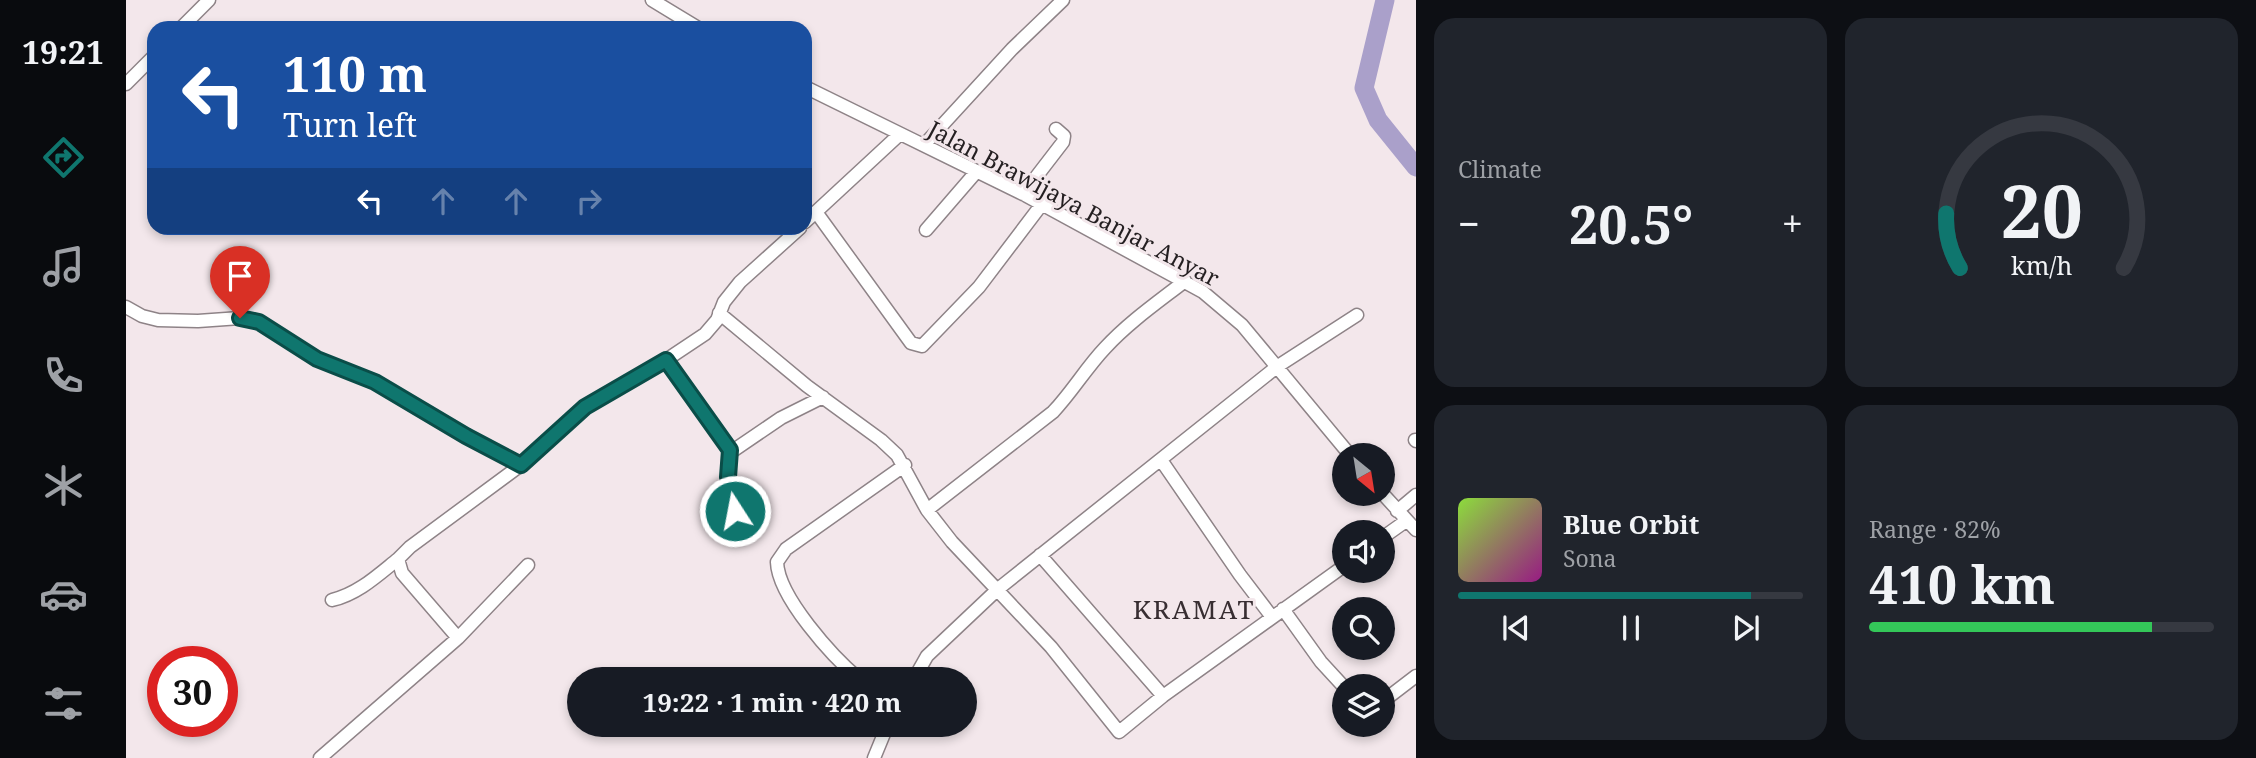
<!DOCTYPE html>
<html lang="en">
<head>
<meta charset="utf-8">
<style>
  body { margin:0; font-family:"Noto Serif",serif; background:#20242c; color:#f1f3f6; height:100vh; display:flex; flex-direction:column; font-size:26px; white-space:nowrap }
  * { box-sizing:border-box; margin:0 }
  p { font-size:23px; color:#9ea1a6 }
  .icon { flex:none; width:38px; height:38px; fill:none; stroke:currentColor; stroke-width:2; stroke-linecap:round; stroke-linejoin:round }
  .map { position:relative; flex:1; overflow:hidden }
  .panel { display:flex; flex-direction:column; gap:18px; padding:18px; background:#0d0f14; width:840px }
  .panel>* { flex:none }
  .guide { position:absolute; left:21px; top:21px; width:665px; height:214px; border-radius:21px; box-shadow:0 4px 10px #0003; background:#1a4fa0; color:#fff; overflow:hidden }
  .needle { width:46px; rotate:150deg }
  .buttons { position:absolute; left:1206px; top:443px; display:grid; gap:14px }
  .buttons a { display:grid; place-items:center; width:63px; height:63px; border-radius:50%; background:#171b24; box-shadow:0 4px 10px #0003; font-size:35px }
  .speed { position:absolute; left:21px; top:646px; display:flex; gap:14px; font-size:35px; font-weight:700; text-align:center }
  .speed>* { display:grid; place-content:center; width:91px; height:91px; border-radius:50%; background:#171b24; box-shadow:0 4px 10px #0003; line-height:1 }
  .speed .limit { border:10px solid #d22; background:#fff; color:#111 }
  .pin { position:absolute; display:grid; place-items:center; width:60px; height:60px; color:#fff; margin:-72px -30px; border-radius:50% 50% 50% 0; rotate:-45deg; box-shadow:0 0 7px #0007 }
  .pin .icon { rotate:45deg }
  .me { position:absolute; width:77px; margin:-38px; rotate:349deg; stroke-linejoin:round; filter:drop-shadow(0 0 5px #0008) }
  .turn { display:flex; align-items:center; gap:24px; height:147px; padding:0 21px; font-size:32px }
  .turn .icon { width:91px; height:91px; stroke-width:2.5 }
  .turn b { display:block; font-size:49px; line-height:60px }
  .lanes { display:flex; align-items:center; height:66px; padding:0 21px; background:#0003; justify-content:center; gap:35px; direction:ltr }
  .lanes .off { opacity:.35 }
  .big { font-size:52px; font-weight:700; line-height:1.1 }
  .panel .card { flex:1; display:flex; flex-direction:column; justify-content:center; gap:10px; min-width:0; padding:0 24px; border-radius:21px; background:#20242c }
  .panel .dial { align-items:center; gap:0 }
  .dial svg { height:182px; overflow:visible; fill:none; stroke:#363941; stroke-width:7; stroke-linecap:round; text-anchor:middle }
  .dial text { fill:#f1f3f6; stroke:none }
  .song { display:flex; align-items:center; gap:21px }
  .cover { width:84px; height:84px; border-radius:10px; background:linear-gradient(135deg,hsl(90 70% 55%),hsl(310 70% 35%)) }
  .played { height:7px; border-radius:4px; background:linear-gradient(90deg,#0f766e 85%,#363941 85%) }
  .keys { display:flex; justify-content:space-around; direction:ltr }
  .heat { display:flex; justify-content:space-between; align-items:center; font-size:38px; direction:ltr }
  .charge { height:10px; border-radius:5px; background:linear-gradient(90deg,#34c759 82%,#363941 0) }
  .panel .tiles { flex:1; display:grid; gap:18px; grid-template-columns:repeat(2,1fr) }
  .trip { position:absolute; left:441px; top:667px; width:410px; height:70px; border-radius:35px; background:#171b24; box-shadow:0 4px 10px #0003; font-weight:700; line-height:70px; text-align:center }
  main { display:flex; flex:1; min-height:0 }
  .tab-bar { display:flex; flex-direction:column; width:126px; justify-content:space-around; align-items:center; background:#090b0e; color:#9ea1a6 }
  .tab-bar .icon { width:49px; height:49px }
  .tab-bar .selected { color:#0f766e }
  .tab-bar b { font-size:32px; color:#f1f3f6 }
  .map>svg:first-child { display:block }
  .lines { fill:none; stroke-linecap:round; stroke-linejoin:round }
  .river { stroke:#aaa0ca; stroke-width:19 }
  .minor-casing { stroke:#8e8387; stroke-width:15 }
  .minor { stroke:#fff; stroke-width:12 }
  .route-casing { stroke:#0a4d48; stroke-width:18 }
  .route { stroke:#0f766e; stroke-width:12 }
  .labels { text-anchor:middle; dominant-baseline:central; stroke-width:6; stroke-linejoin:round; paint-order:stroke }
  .street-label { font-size:23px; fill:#241f21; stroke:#f3e7eb }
  .quarter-label { font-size:26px; letter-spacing:2px; fill:#382e32; stroke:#f3e7eb }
</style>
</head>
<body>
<main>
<nav class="tab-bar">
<b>19:21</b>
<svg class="icon selected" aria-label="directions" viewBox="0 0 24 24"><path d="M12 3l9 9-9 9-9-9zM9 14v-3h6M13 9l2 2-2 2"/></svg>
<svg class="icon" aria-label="music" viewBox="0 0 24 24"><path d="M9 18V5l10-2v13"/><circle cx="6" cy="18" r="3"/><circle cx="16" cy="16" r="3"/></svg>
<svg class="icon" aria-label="phone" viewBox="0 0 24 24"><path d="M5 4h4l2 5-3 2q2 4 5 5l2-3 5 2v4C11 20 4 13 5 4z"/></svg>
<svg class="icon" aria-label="climate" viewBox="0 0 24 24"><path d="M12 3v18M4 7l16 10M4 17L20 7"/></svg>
<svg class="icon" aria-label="car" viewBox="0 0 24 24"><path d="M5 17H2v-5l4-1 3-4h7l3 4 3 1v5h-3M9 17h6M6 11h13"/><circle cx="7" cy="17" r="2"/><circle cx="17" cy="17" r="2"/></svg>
<svg class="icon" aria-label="filters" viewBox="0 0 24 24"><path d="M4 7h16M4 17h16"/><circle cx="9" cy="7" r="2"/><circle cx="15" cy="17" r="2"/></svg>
</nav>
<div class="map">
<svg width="1290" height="758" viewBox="0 0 1290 758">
  <rect width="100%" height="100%" fill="#f3e7eb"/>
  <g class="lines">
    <!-- river -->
    <path class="river" d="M1259,0L1238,88L1252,120L1290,167"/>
    <defs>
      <path id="minor" d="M526,0L572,28
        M55,28L83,0
        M0,84L28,56
        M679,87L897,194L1077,292L1116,325L1224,455
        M798,145L886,49L937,0
        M897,194L937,142L938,136L930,129
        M690,212L785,343L796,346L853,287L916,204
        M679,222L774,134
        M800,230L851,171
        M0,307L16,316L32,320L72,321L114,318L133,322L191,359L249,382L339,436L395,465L459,407L540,360L579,334L591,320L598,302L614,282L674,228
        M593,313L681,386L755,440L771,455L801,510L927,412C946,392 960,368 979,348C1003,322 1032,302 1059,281
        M540,360L604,450H608L655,418L697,397
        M1289,440L1290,441
        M604,450C599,485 603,506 625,534
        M1035,460L1114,575L1146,617
        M1256,493L1290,530
        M801,510L826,542L925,647L993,732L1037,696L1218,566
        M1271,511L1290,495
        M1256,538L1280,521
        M914,555L1037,696
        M206,600C232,594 252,575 272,559
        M1157,609L1195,662L1218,687
        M332,638L402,565
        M733,679C707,657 652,597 651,562L660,549L779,465
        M788,679L801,656L872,589L1152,366L1231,315
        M1256,702L1290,676
        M194,758L332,638L276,573L272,559L284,547L395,465
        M748,758L762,724"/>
    </defs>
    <!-- minor casing -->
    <use href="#minor" class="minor-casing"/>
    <!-- minor -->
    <use href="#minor" class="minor"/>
  </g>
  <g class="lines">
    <defs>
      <path id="route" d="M114,318L133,322L191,359L249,382L340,436L395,465L459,407L540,360L604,450L602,477L609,511"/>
    </defs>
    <!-- route casing -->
    <use href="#route" class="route-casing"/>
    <!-- route -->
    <use href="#route" class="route"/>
  </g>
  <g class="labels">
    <!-- street labels -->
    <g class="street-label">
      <text transform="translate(948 203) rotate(28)">Jalan Brawijaya Banjar Anyar</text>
    </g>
    <!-- quarter labels -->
    <g class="quarter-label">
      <text x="1068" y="609">KRAMAT</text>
    </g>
  </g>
</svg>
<div class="buttons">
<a><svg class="needle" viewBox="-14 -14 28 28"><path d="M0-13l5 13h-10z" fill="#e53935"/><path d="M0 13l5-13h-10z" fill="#9ea1a6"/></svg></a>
<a><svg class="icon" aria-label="sound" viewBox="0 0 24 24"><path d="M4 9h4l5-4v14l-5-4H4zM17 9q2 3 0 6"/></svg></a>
<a><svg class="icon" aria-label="search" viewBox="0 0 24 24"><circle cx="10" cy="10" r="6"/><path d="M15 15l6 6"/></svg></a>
<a><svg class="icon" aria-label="layers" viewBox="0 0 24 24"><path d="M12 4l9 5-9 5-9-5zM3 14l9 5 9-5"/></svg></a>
</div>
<div class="speed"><div class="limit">30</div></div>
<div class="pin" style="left:114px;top:318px;background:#d93025"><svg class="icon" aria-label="arrive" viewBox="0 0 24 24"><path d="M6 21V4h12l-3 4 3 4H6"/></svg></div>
<svg class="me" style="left:609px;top:511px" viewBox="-20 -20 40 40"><circle r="17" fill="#0f766e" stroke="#fff" stroke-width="3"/><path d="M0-11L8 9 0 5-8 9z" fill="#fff"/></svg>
<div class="trip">19:22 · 1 min · 420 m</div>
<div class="guide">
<div class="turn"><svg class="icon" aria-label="left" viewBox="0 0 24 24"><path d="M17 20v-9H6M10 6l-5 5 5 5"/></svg><div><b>110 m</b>Turn left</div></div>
<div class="lanes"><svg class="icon" aria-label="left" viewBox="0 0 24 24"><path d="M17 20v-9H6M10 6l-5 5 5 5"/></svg><svg class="icon off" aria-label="ahead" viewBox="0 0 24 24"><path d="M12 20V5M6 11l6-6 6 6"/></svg><svg class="icon off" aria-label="ahead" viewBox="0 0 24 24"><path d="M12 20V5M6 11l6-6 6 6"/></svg><svg class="icon off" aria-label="right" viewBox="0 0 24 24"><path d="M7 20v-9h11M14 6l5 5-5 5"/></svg></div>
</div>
</div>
<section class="panel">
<div class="tiles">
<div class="card"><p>Climate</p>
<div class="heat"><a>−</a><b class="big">20.5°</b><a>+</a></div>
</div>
<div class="card dial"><svg viewBox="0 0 100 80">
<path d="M14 69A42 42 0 1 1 86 69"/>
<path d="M14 69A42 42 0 0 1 8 45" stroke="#0f766e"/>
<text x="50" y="56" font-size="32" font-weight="700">20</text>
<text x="50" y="72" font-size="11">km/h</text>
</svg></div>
<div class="card">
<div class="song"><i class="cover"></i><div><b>Blue Orbit</b><p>Sona</p></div></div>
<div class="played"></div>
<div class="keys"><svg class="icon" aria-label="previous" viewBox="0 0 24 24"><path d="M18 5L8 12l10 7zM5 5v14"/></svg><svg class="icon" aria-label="pause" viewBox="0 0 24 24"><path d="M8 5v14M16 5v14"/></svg><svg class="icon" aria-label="next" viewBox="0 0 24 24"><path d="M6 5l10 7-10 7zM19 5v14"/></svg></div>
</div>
<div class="card"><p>Range · 82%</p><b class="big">410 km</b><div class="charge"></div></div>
</div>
</section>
</main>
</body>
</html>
